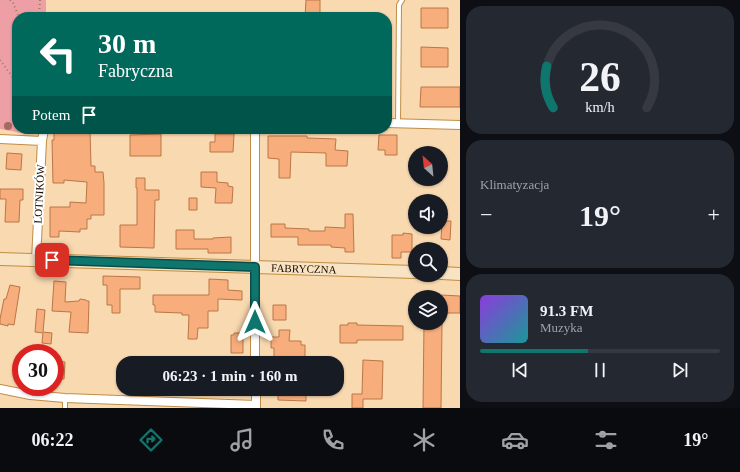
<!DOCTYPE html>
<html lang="pl">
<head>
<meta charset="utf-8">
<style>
  body { margin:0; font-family:"Times New Roman",serif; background:#242831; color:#f1f3f6; height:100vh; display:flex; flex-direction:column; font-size:15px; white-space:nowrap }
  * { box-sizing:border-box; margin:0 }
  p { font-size:13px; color:#9ea1a6 }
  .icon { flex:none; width:22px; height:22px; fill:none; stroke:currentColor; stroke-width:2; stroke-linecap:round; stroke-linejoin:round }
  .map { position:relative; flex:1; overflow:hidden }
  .details { display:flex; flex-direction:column; gap:6px; padding:6px; background:#0d0f14; width:280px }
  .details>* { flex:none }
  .banner { position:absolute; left:12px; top:12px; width:380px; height:122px; border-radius:16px; box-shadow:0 1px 3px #0004; background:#00695c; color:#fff; overflow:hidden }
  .needle { width:26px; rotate:333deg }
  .fabs { position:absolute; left:408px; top:146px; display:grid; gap:8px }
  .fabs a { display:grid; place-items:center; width:40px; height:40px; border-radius:50%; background:#171b24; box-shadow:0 1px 3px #0004; font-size:20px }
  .speed { position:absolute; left:12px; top:344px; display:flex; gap:8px; font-size:20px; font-weight:700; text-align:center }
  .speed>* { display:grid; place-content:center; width:52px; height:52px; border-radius:50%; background:#171b24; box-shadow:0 1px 3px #0004; line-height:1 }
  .speed .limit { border:6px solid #d22; background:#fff; color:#111 }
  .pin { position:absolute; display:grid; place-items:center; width:34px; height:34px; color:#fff; margin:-17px; border-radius:8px; box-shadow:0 2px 6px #0006 }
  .me { position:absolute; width:44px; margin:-22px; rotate:0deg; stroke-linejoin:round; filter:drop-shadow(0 0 3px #0008) }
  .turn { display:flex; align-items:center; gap:14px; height:84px; padding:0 20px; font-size:18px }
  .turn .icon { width:52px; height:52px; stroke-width:2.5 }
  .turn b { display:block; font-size:28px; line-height:34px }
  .then { display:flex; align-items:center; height:38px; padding:0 20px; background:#0003; gap:8px; font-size:15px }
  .big { font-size:30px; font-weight:700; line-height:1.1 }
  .details .tile { flex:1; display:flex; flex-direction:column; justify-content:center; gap:6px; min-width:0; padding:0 14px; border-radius:16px; background:#242831 }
  .details .dial { align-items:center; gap:0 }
  .dial svg { height:104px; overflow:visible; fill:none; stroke:#363941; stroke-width:7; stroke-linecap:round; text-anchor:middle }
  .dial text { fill:#f1f3f6; stroke:none }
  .song { display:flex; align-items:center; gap:12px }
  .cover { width:48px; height:48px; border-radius:6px; background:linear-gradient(135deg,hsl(270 70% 55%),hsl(180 70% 35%)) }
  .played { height:4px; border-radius:2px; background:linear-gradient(90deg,#0f766e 45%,#363941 45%) }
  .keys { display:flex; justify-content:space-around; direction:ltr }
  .heat { display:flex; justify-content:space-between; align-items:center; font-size:22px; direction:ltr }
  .trip { position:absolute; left:116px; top:356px; width:228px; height:40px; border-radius:16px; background:#171b24; box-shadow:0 1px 3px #0004; font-weight:700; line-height:40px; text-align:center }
  .tabs { display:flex; height:64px; justify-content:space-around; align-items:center; background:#090b0e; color:#9ea1a6 }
  .tabs .icon { width:28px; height:28px }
  .tabs .on { color:#0f766e }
  .tabs b { font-size:18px; color:#f1f3f6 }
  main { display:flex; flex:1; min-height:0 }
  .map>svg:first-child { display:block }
  .green { fill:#ee9ea5 }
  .building { fill:#f7ad7c; stroke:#bb7646 }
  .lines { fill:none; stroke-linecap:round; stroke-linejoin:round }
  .lane-casing { stroke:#bf8d45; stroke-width:6 }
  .street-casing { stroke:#bf8d45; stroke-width:10 }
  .secondary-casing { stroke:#bf8d45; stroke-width:14 }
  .path { stroke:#987f63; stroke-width:2; stroke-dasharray:1 3; stroke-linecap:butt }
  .lane { stroke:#fff; stroke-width:4 }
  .street { stroke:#fff; stroke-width:8 }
  .secondary { stroke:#f8e3c2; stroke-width:12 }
  .tree { fill:#a26a61 }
  .route-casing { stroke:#0a4d48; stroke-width:10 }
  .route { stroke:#0f766e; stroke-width:7 }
  .labels { text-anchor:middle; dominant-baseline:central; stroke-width:4; stroke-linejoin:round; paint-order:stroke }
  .street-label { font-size:11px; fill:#1b0c00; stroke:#fff }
</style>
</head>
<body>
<main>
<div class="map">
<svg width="460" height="408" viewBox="0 0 460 408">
  <rect width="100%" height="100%" fill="#f9d9b0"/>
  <!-- green -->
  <path class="green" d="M0,0H46V17H17V129H31V133L27,134L0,129Z"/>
  <!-- building -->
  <path class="building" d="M306,0H320V17H305Z
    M421,8H448V28H421Z
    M421,47L448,48V67H421Z
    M421,87H460V107H420Z
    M54,130H90L91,166H95V172H103L104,183V215H91V219H87V229H80V232L59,231V237H50V207H70V202L86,203L87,182L64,180V183H53L52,140H54Z
    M161,134V156H130V135Z
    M215,134H234L233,152H210V142H215Z
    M379,135H397V155H385V150H378Z
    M268,136H307V138L336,139L335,150L348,151L347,166H326V153L291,152L290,178H279V159L268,158Z
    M7,153L22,154L21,170L6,169Z
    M201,172H217V182L228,183V186L233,187L232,203H215L216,188L201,187Z
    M136,178H145V190H159V200H155L154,248L120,247V225H137V188H136Z
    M0,189H23V200H20L19,222H5L6,199H0Z
    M189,198H197V210H189Z
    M345,214H353L354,252H345V248L331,247V245H298V237H271V224H285V228L309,229V231H325V227L345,228Z
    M442,221H451L450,240L441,239Z
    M176,230H194V239H213V238L231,237V253H208V249H176Z
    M403,233L412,234V252H401V258H392V235H403Z
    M103,276L140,277V289H120V313H112V305H107V285H103Z
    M209,279L228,280V290L242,291V300L218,299V311H208V328H198L197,339H188L189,315H182V313L155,312V305H153V295H209Z
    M54,281L66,282L65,302L79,301L80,299L86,300L87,301H89L88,333L69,332L71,312L52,311Z
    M10,285L20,287L14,325L8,324V326L0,324V319L4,299H6Z
    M441,295L460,296V313H441Z
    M273,305H286V320H273Z
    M37,309L45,310L43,332L52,333L51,344L42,343L43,333L35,332Z
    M348,323H357V325L403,326V340H357V343H340V325H348Z
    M424,323H442L441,408H423Z
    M279,330H290L289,341H301V345H305V359H290V363H274V348H271V337H279Z
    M234,333H243V353H231V335H234Z
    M363,360L383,361L382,399H363V408H352V394H362Z
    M55,361L65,362L64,379L55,378Z
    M282,389H306V401L278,400V390H282Z"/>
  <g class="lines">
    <defs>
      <path id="lane" d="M398,123L399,5L402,0
        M65,408V398"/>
      <path id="street" d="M387,123L460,125
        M255,129V363
        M0,139L42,141
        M36,260L42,141L44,129
        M0,389L30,395L65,398L256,405
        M256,389V408"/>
      <g id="secondary">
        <path id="s1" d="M0,259L415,272"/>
        <path d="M441,273L460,274"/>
      </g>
    </defs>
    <!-- lane casing -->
    <use href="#lane" class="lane-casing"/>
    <!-- street casing -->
    <use href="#street" class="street-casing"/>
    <!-- secondary casing -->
    <use href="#secondary" class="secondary-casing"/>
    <!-- path -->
    <path class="path" d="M10,0L13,3L19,17
      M39,17L40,0
      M0,60L17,83"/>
    <!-- lane -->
    <use href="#lane" class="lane"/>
    <!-- street -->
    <use href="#street" class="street"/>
    <!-- secondary -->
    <use href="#secondary" class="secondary"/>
  </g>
  <!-- trees -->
  <circle class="tree" cx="8" cy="126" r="4"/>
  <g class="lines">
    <defs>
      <path id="route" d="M52,260L255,267V322"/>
    </defs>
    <!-- route casing -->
    <use href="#route" class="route-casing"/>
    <!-- route -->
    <use href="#route" class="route"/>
  </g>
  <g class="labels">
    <!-- street labels -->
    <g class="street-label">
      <text transform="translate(39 194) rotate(-87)">LOTNIKÓW</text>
      <text stroke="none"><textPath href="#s1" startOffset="304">FABRYCZNA</textPath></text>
    </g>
  </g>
</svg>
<div class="fabs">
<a><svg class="needle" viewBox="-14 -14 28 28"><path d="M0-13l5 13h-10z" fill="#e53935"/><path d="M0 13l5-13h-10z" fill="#9ea1a6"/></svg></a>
<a><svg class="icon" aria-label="sound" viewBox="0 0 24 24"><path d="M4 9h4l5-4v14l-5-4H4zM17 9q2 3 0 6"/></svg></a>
<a><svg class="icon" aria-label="search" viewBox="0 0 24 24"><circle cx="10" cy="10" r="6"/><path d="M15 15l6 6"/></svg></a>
<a><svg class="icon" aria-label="layers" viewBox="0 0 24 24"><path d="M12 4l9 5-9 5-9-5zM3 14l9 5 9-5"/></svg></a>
</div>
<div class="speed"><div class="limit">30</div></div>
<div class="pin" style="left:52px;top:260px;background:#d93025"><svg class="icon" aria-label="arrive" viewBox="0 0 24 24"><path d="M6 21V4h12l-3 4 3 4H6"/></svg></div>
<svg class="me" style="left:255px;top:322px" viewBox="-20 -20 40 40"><path d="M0-17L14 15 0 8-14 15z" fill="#0f766e" stroke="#fff" stroke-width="4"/></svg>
<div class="trip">06:23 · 1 min · 160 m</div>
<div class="banner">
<div class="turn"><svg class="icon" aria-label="left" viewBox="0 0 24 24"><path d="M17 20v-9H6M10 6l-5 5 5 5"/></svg><div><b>30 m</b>Fabryczna</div></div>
<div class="then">Potem<svg class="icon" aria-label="arrive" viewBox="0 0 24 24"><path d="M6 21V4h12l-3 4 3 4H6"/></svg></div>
</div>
</div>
<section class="details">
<div class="tile dial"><svg viewBox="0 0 100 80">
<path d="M14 69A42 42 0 1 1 86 69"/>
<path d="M14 69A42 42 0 0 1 9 37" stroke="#0f766e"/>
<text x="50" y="56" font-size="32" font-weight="700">26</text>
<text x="50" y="72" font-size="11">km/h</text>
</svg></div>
<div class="tile"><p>Klimatyzacja</p>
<div class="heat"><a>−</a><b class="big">19°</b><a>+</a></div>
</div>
<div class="tile">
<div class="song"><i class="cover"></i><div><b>91.3 FM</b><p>Muzyka</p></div></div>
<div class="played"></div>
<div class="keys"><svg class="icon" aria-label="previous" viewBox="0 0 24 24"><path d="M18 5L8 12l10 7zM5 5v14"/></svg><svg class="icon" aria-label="pause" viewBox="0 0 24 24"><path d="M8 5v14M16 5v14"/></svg><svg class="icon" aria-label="next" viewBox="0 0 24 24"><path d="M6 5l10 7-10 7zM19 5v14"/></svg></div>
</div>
</section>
</main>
<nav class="tabs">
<b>06:22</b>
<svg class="icon on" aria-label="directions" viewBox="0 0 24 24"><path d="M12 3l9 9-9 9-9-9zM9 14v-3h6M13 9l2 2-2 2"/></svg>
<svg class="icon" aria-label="music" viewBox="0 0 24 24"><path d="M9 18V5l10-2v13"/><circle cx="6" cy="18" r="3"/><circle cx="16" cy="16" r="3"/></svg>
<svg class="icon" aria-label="phone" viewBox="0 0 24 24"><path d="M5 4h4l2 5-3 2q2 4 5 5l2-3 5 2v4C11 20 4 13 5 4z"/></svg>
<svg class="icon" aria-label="climate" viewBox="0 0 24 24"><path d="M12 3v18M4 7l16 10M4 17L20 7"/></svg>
<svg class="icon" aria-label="car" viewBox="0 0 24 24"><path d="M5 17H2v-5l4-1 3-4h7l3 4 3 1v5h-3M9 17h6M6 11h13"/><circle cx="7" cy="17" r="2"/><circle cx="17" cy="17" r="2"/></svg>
<svg class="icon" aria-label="filters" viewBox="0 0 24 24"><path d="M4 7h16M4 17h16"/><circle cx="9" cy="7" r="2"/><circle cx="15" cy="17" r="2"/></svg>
<b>19°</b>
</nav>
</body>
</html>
